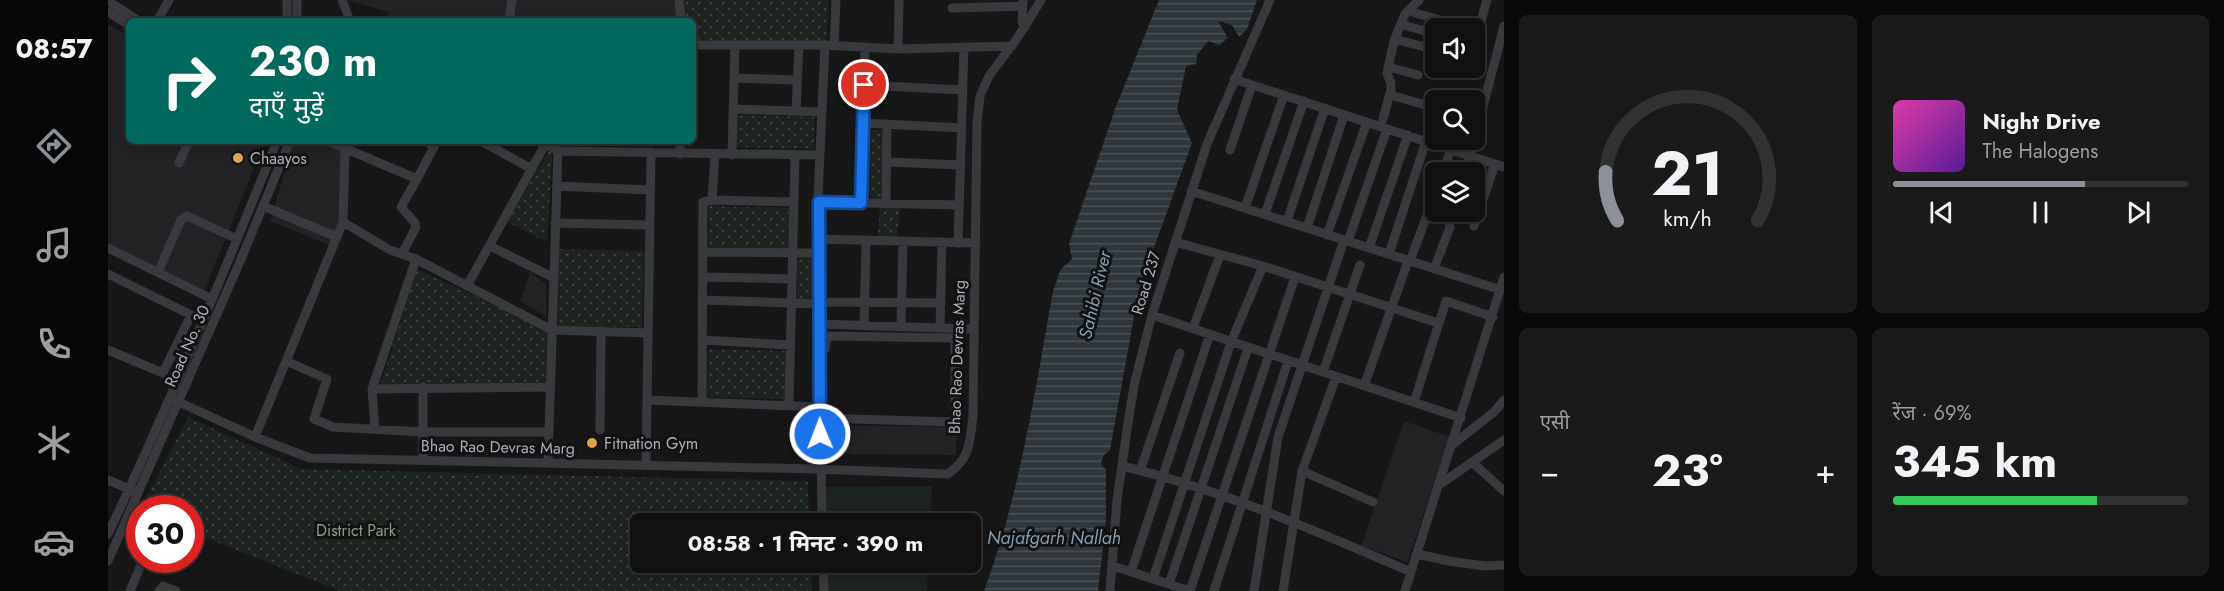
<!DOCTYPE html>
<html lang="hi">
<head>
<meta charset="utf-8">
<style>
  body { margin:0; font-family:Jost,"Noto Sans Devanagari",sans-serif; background:#1a1a1b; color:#f1f3f6; height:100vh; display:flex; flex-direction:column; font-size:22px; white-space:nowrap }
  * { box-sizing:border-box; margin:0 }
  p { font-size:20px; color:#9c9d9f }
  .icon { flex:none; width:33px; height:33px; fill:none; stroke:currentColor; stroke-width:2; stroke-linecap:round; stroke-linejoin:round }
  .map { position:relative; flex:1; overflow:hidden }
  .details { display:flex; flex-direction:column; gap:15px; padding:15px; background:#09090a; width:720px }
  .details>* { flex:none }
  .guide { position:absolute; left:18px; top:18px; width:570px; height:126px; border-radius:9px; box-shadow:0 3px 9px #0003,0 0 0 2px #303132; background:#00695c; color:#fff; overflow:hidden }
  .tools { position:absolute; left:1317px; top:18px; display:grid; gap:12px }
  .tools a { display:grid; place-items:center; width:60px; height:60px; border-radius:9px; background:#111112; box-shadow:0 3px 9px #0003,0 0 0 2px #303132; font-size:30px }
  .speed { position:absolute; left:18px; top:495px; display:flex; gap:12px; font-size:30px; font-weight:700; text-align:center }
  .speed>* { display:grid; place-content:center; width:78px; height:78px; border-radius:50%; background:#111112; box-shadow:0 3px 9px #0003,0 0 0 2px #303132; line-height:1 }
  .speed .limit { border:9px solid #d22; background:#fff; color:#111 }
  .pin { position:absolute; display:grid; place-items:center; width:51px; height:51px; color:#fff; margin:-26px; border:3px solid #fff; border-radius:50%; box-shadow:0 2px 6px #0007 }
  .me { position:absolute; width:66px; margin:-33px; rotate:359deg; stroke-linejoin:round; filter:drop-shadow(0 0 4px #0008) }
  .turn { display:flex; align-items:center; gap:21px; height:126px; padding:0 24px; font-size:27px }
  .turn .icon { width:78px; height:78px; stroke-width:2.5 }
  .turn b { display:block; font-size:42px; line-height:51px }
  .big { font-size:45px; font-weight:700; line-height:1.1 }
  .details .widget { flex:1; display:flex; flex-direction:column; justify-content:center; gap:9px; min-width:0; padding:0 21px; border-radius:9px; background:#1a1a1b }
  .details .dial { align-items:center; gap:0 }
  .dial svg { height:156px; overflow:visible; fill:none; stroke:#303132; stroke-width:7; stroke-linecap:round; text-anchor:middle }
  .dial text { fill:#f1f3f6; stroke:none }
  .song { display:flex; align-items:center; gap:18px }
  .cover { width:72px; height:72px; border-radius:9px; background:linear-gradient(135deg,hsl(320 70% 55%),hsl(270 70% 35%)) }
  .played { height:6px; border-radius:3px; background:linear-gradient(90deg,#8c9099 65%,#303132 65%) }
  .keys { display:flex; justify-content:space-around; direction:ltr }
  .heat { display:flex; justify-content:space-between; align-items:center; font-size:33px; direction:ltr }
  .charge { height:9px; border-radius:4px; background:linear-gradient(90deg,#34c759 69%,#303132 0) }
  .details .tiles { flex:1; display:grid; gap:15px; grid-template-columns:repeat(2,1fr) }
  .trip { position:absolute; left:522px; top:513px; width:351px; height:60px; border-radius:9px; background:#111112; box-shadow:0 3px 9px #0003,0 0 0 2px #303132; font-weight:700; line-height:60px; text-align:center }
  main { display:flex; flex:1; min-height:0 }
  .menu { display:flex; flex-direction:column; width:108px; justify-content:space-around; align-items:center; background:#070707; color:#9c9d9f }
  .menu .icon { width:42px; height:42px }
  .menu .current { color:#8c9099 }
  .menu b { font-size:27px; color:#f1f3f6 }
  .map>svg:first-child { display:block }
  .built { fill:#232325 }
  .grass { fill:#1d231e }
  .park { fill:url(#park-dots) }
  .water { fill:url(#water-rules) }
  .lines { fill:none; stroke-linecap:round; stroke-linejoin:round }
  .minor { stroke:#38393d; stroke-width:9 }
  .route-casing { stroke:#114b97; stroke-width:15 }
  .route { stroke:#1a73e8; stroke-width:10 }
  .poi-dot { fill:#e0a447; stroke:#121213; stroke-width:2 }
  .labels { text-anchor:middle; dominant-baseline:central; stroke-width:6; stroke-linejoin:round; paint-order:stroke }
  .poi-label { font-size:16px; fill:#aaafb7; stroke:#121213; text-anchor:start }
  .street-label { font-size:16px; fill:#aaafb7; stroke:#121213 }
  .park-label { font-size:16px; fill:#83a083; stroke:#121213 }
  .water-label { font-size:18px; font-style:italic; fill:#859dae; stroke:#121213 }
</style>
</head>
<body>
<main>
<nav class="menu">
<b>08:57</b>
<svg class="icon current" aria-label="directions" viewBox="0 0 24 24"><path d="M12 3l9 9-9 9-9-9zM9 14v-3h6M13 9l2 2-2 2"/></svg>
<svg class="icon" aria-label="music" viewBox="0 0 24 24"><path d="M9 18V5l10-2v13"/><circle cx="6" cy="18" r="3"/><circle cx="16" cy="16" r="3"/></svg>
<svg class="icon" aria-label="phone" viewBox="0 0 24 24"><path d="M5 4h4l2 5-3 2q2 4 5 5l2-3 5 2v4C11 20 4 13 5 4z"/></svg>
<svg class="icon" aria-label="climate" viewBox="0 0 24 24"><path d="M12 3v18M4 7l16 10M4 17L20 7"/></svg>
<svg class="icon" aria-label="car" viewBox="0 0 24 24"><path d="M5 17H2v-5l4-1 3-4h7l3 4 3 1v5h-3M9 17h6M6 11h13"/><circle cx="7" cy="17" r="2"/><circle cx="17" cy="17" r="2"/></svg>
</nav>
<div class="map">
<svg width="1396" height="591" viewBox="0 0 1396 591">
  <defs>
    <pattern id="park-dots" width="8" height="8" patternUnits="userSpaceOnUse" patternTransform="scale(1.5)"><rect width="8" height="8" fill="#1d231e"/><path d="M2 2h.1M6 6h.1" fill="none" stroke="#3b403c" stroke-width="1.8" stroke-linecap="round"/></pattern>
    <pattern id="water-rules" width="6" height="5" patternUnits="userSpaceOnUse" patternTransform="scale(1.5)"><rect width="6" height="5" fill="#2e363b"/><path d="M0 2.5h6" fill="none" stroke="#4a5155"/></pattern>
  </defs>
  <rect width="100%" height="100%" fill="#171718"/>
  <!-- built -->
  <path class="built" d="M239,0H571V21H278L281,12Z
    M0,24L21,37V141H157L95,294L0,248Z
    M186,141H242L235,230L223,246L162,221Z
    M445,141H567V145L445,144Z
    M422,272L438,284V316L412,301Z
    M1296,421L1342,437L1299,562L1253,546Z
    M719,425L849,427L848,455L719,454Z"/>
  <!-- grass -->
  <path class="grass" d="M824,486L822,523H715L713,487Z
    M718,563H820L819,591H720Z"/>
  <!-- park -->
  <path class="park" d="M571,0H721L718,49L585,39V21H571Z
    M629,115L707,117L706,149L629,147Z
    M759,130H775V198H758Z
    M445,144L439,242L399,222Z
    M772,205H792L789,238L770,237Z
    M601,206L681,208L680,248L600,247Z
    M451,249L536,251L534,327L450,326Z
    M689,258H705V299H689Z
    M309,269L440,330L439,382L272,386Z
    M600,349L679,351L678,399L599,397Z
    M80,417L193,469L700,481L701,523L532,524V562L703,563L704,591H232L83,532L82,508H33Z"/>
  <!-- water -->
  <path class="water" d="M1051,0H1149L1139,29L1131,37L1124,25L1110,21L1120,38L1111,45L1100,41L1089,55L1088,64L1078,66L1069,110L1084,143L1031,289L1002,450L995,456L993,464L998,470V520L990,591H876C912,494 927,391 945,291L953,269L964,259L961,244L1007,109Z"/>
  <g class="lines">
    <!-- minor -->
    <path class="minor" d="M234,0L242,21
      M571,0L573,21
      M0,1L31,21
      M915,1L914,22L917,27
      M844,8L915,6
      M0,12L21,25
      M1307,13L1361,28
      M49,21L61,0
      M179,21V0
      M189,21V0
      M401,21L404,0
      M1295,25L1328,34
      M1290,40L1328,50
      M585,45H717L790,49L904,46
      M1366,45L1379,0
      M726,46L728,0
      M790,49L791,0
      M1280,67L1310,75
      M626,78L689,80
      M1126,79L1396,167
      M756,85L855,90
      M1286,96L1328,108
      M625,109L714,112
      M688,111L691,45
      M1275,119L1283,89V83L1279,73L1286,41L1297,14L1311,0
      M755,123L854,128
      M220,141L309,179L293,207L307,223L308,227L294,254
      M373,141L424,169
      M437,144L450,151L712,155
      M1122,150L1144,85
      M572,154V141
      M624,155L627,45
      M779,162L853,165
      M71,163L81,141
      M1335,172L1343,149
      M1358,172L1396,26
      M309,179L326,147L318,141
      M448,186L542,190
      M1083,191L1393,290
      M604,200L607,154
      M711,202L851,205
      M753,203L757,47
      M778,203L779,124
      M155,206L229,237
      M1137,208L1176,95
      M1157,214L1196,101
      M1179,221L1217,108
      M235,222L282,250L308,259L444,330L540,333
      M447,223L542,225
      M1366,226L1387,164
      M1199,228L1236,115
      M1219,235L1259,122
      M711,239L868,243
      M1240,241L1279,129
      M1067,242L1155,266L1330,323
      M850,243L856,47
      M382,246L446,278
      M0,248L104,299
      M1261,248L1300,135
      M595,252L711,253
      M1281,254L1318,141
      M1302,261L1328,191
      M1326,269L1342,227L1341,222L1345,212
      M50,272L73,220L79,216L129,239
      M0,274L95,321
      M595,277L684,279
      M359,286L439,141
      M595,300L711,304
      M711,302L833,303
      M1044,315L1353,418
      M712,324L866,329
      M756,326L758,240
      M793,327L795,241
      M832,328L834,242
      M1085,328L1112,255
      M594,340L682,345
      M0,350L55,373L83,315
      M178,361L219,379L206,419L225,427L315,432H441
      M1215,372L1252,265
      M1256,386L1300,261
      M264,389L443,387
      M62,398L147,437L202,458L707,469L840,474C863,457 861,444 865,417L869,122L872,96L881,76L908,40L933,0
      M539,400L712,407
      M594,402L595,202L604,200L686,202
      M1306,402L1338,301L1385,317
      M681,406L687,155
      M712,418L844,422L847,420V340L846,338L719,336L717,349
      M267,429L264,389L308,259
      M492,430L493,331
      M147,437L235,222L237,149L240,141
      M1344,445L1386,412L1396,400
      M315,460V387
      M1364,462L1396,491
      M440,463L450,151
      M538,465L543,152
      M1014,466C1114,490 1209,531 1303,572
      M1032,471L1072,353
      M1194,471L1228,377
      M0,480L26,491
      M1331,485L1396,440
      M714,524L710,196L717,45
      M0,534C61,405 116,273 169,141
      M1309,554L1341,561L1377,566L1396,565
      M0,561L131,264L182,141
      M715,562L716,591
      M1005,566L1082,591
      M1023,572L1102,334
      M1045,579L1123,342L1155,266
      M1061,584L1140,348
      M22,591L35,560
      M51,591L55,586L68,591
      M1002,591L1009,500L1021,416L1027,381L1044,315L1099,144L1162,0
      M1082,591L1187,277
      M1106,591L1180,361
      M1146,591L1170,437L1236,240
      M1175,591L1194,471L1265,502
      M1297,591L1396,277"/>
  </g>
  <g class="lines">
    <defs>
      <path id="route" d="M712,434L711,202L753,203L756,85"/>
    </defs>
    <!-- route casing -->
    <use href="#route" class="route-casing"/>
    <!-- route -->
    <use href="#route" class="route"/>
  </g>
  <!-- markers -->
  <g class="poi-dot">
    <circle cx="130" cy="158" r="6"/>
    <circle cx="484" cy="443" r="6"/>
  </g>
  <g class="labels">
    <!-- poi labels -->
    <g class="poi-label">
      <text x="142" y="158">Chaayos</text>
      <text x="496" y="443">Fitnation Gym</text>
    </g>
    <!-- street labels -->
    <g class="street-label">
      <text transform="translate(1038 283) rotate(-73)">Road 237</text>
      <text transform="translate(79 346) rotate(-66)">Road No. 30</text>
      <text transform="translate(849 357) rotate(-88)">Bhao Rao Devras Marg</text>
      <text transform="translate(390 447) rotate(1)">Bhao Rao Devras Marg</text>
    </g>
    <!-- park labels -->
    <g class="park-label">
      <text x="248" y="530">District Park</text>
    </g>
    <!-- water labels -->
    <g class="water-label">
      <text transform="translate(987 295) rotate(-77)">Sahibi River</text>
      <text x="946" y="538">Najafgarh Nallah</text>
    </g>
  </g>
</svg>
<div class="tools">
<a><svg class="icon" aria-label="sound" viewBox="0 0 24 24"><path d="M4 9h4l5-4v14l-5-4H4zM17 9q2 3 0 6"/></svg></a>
<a><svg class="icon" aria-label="search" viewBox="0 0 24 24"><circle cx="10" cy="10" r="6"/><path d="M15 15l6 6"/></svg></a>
<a><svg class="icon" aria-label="layers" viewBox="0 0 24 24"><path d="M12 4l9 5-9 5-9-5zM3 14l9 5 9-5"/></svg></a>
</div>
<div class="speed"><div class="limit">30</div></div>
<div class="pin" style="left:756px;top:85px;background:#d93025"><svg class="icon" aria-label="arrive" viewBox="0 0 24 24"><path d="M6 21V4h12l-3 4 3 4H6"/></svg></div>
<svg class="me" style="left:712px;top:434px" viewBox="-20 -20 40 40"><circle r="17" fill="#1a73e8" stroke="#fff" stroke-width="3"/><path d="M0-11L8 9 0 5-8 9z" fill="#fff"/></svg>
<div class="trip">08:58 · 1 मिनट · 390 m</div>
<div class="guide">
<div class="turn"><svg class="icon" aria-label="right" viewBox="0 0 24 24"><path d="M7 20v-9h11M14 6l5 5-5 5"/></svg><div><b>230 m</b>दाएँ मुड़ें</div></div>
</div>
</div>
<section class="details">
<div class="tiles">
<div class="widget dial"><svg viewBox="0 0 100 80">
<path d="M14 69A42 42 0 1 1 86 69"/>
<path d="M14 69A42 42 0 0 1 8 44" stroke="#8c9099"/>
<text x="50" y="56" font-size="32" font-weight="700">21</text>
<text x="50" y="72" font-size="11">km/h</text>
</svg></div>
<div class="widget">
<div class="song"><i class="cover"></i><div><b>Night Drive</b><p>The Halogens</p></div></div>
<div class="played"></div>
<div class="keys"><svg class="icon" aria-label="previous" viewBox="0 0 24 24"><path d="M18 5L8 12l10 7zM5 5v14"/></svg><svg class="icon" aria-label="pause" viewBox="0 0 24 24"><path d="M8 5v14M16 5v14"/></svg><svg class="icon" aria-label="next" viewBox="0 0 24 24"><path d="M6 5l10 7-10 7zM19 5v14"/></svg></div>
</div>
<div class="widget"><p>एसी</p>
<div class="heat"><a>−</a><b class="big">23°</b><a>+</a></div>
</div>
<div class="widget"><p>रेंज · 69%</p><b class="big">345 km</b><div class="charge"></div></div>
</div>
</section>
</main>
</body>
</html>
